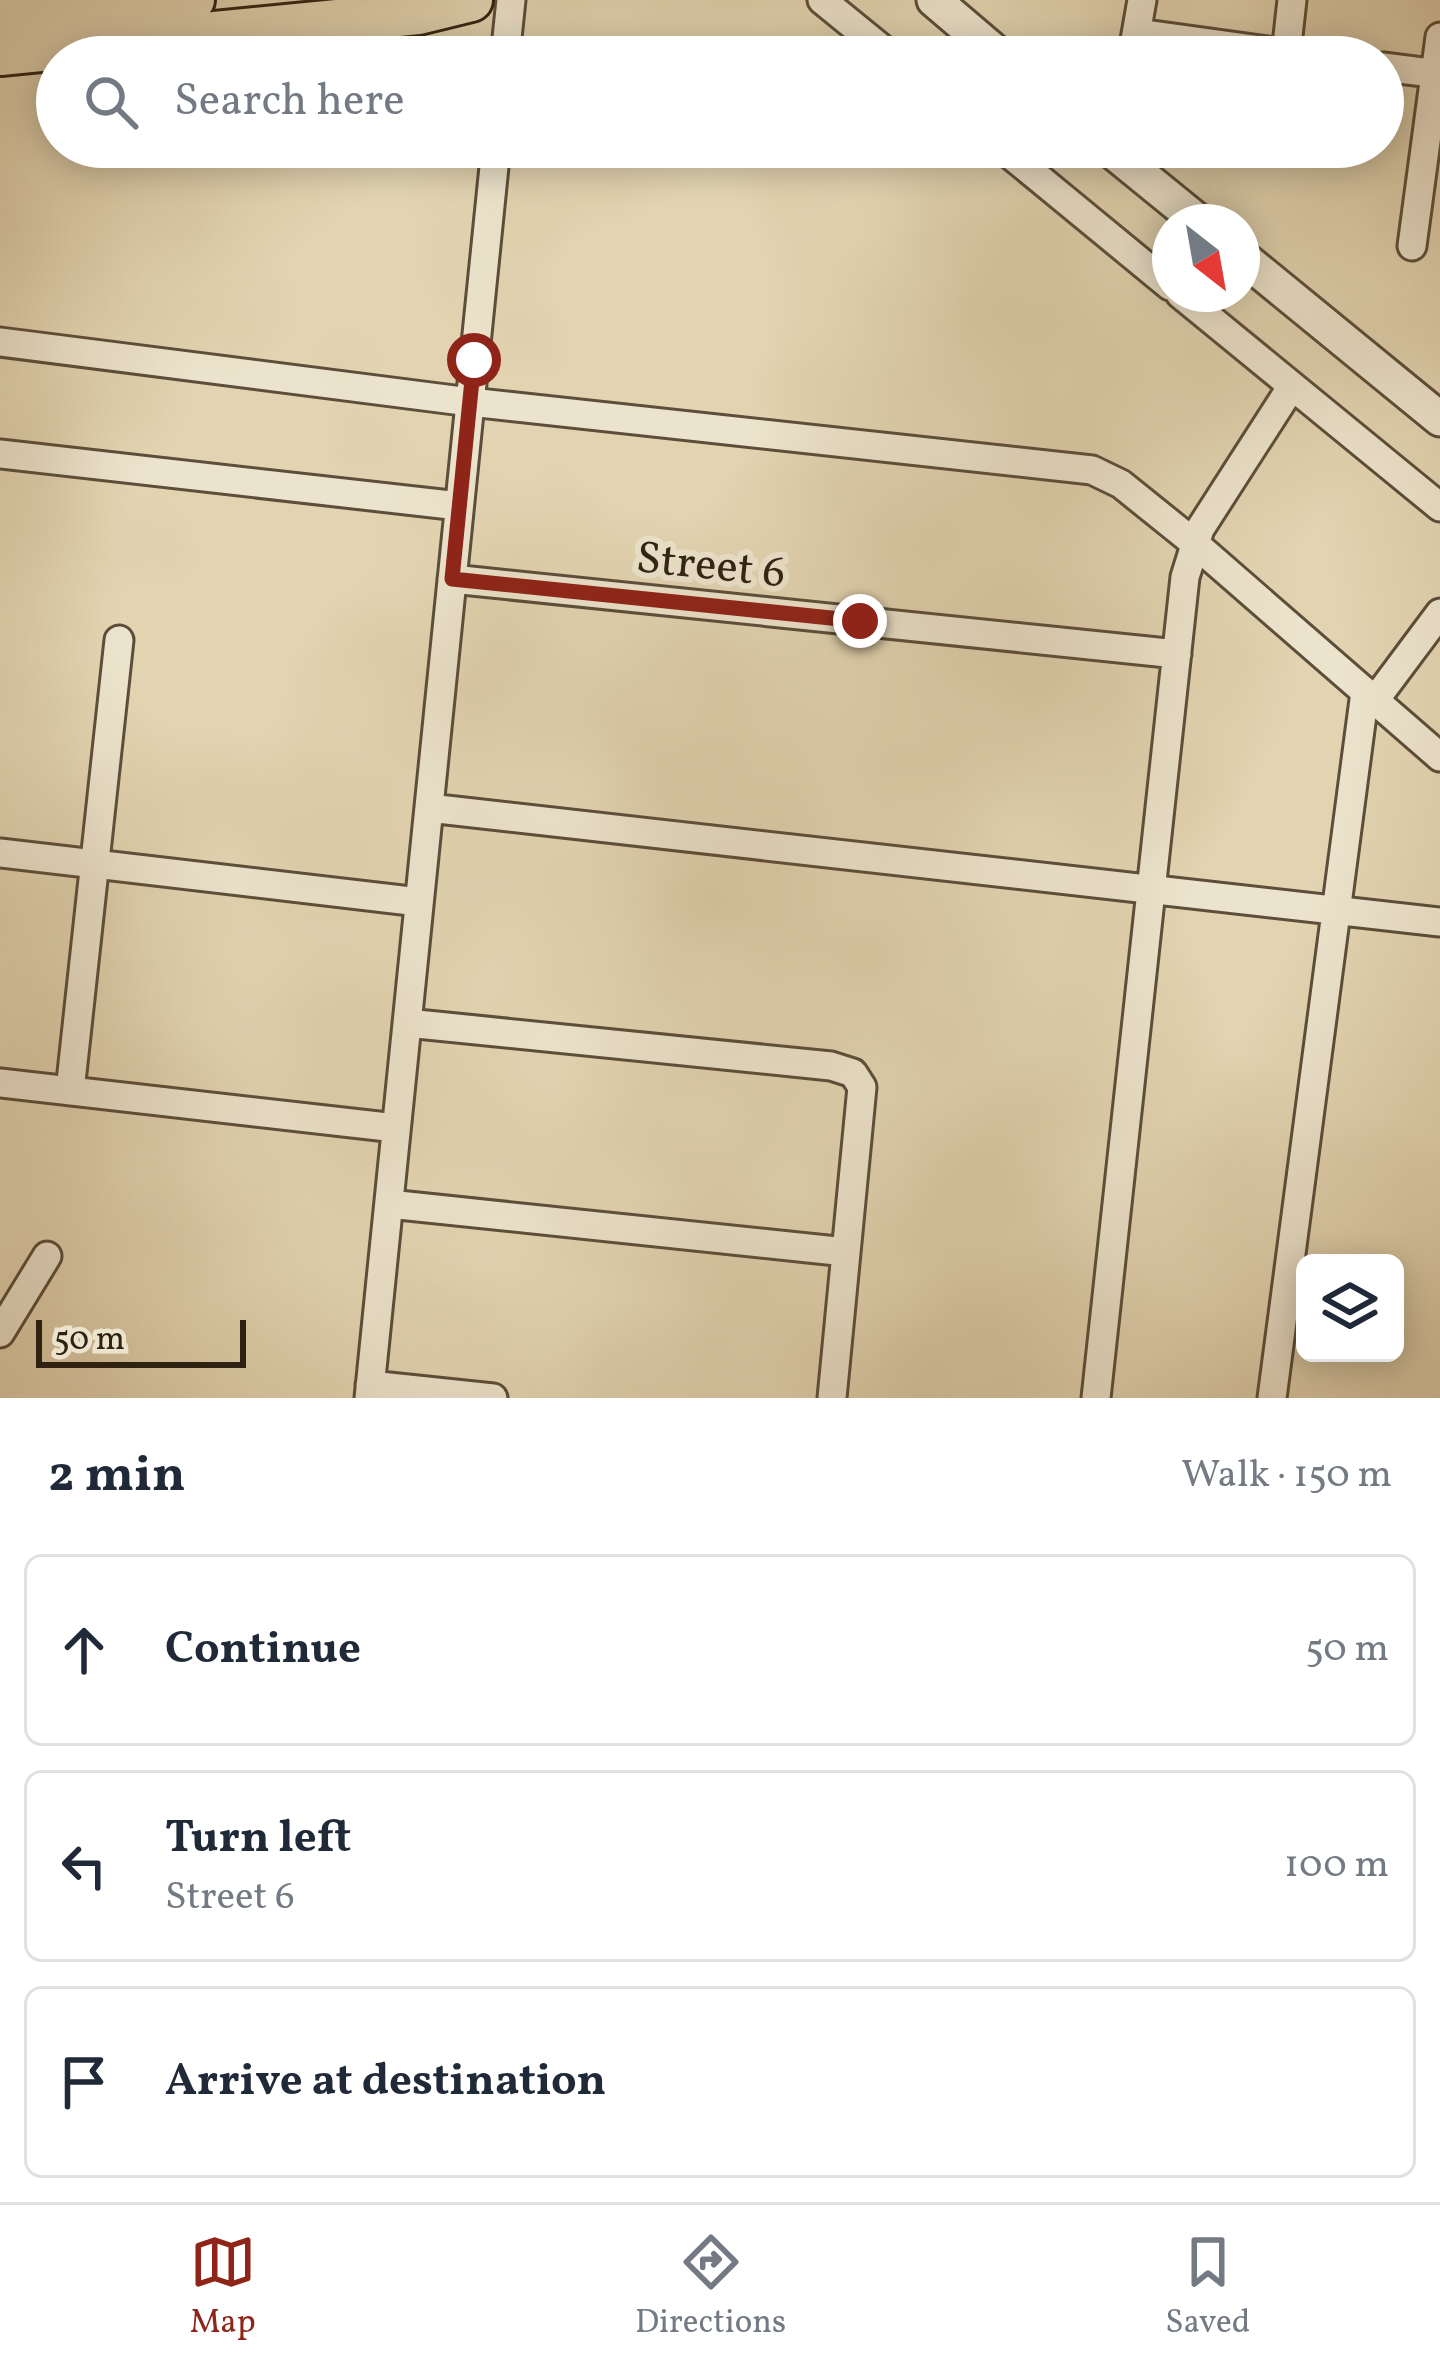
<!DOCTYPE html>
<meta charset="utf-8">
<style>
body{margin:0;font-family:Vollkorn,serif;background:#f6f6f7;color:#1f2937}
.controls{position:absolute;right:36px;bottom:36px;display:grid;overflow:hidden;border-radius:18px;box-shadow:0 6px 30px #0003}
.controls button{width:108px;height:108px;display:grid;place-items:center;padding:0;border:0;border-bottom:3px solid #e0e1e3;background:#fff;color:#1f2937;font:60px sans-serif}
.compass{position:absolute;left:1152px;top:204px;width:108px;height:108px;border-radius:50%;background:#fff;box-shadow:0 6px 30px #0003;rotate:149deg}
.scale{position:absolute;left:36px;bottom:30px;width:210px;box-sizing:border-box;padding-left:12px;border:6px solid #2f2213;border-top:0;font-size:33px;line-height:42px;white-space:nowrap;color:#2f2213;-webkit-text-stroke:9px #ece3cc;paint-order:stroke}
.stop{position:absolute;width:36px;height:36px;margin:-27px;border:9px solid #8f2418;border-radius:50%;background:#fff}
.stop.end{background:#8f2418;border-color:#fff;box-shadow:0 3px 12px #0008}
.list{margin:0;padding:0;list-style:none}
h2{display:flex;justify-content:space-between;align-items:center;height:156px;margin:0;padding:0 48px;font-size:51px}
h2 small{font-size:39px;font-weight:400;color:#747a83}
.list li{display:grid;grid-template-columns:78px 1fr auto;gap:36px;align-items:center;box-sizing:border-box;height:192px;margin:0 24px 24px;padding:0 24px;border:3px solid #e0e1e3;border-radius:18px}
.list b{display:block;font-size:45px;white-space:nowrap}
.list p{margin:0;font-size:39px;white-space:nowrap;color:#747a83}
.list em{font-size:39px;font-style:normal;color:#747a83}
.icon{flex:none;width:66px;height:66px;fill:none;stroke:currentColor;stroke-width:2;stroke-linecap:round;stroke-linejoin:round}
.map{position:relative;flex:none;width:1440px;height:1398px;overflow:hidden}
.search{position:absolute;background:#fff;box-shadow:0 6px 30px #0003;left:36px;right:36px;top:36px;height:132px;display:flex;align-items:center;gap:30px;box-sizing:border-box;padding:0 42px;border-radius:66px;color:#747a83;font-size:45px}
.sheet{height:804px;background:#fff}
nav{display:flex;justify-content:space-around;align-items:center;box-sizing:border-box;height:168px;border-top:3px solid #e0e1e3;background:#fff;font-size:33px;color:#747a83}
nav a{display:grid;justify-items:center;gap:6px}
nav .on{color:#8f2418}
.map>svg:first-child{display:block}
</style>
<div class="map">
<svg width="1440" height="1398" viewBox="0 0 1440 1398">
<rect width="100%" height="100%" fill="#e2d4b1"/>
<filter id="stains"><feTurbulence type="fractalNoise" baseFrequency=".00167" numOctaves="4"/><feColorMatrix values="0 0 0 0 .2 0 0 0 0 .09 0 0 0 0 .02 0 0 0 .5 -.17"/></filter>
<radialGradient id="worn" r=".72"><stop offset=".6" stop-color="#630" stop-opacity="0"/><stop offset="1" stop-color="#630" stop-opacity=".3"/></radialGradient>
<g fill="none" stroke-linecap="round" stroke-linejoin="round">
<g stroke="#5c4e3a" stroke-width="33">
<path id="minor" d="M822,0L892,57
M1138,33L1311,57
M1286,54L1292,0
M505,57L511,0
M1132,57L1142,0
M1383,67L1440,74
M1001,147L1170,286
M1412,246L1440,37
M1180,294L1440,507
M0,342L470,402L1092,470L1121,484L1193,542L1440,757
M0,454L459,506
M452,579L1177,654
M1375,700L1440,613
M429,808L1440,922
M0,853L419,902
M407,1023L831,1066L853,1073L862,1087L832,1398
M0,1083L396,1128
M70,1091L119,640
M389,1204L846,1252
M0,1333L47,1256
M370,1385L493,1398
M369,1398L496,147
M1096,1398L1185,577L1200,529L1292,386
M1272,1398L1365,692"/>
</g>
<g stroke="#5c4e3a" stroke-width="39">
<path id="tertiary" d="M934,0L1001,57
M1107,147L1199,222
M1242,257L1440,419"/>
</g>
<g stroke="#2f2213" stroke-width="48">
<path id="trunk" d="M0,19L193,0
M0,54L418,13L471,0"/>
</g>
<use href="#minor" stroke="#ece3cc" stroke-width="27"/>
<use href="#tertiary" stroke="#ece3cc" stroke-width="33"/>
<use href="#trunk" stroke="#e2d4b1" stroke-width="42"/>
</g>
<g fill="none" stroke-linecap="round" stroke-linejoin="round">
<path stroke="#8f2418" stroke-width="15" d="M474,360L452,579L860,621"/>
</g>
<g text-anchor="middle" stroke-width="12" stroke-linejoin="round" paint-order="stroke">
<g font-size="45" fill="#2f2213" stroke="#ece3cc">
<text transform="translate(711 563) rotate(6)" y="16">Street 6</text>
</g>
</g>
<rect width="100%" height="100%" filter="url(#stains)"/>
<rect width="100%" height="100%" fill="url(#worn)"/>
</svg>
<div class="controls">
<button><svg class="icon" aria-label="layers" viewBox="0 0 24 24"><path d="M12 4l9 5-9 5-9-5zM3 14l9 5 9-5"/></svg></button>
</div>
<svg class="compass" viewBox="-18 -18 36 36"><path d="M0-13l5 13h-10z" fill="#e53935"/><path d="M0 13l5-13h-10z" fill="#747a83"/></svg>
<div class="scale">50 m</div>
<div class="stop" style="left:474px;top:360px"></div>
<div class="stop end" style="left:860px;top:621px"></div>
<div class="search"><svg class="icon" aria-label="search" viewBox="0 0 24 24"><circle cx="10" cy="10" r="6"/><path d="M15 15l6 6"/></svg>Search here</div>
</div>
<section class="sheet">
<h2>2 min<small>Walk · 150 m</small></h2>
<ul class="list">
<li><svg class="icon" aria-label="ahead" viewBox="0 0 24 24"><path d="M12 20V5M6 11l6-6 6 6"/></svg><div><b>Continue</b></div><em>50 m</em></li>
<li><svg class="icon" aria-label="left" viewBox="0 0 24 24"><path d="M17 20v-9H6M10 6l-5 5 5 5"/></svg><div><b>Turn left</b><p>Street 6</p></div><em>100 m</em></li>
<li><svg class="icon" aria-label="arrive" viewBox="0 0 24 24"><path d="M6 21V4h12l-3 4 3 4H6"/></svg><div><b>Arrive at destination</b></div></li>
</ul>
</section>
<nav>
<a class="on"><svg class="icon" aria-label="map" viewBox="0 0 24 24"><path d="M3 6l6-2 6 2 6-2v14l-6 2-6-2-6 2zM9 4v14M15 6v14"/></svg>Map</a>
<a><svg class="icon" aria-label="directions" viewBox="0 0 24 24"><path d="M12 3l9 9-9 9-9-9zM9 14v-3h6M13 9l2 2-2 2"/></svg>Directions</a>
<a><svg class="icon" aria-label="saved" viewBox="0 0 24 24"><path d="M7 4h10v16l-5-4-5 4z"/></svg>Saved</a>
</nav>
